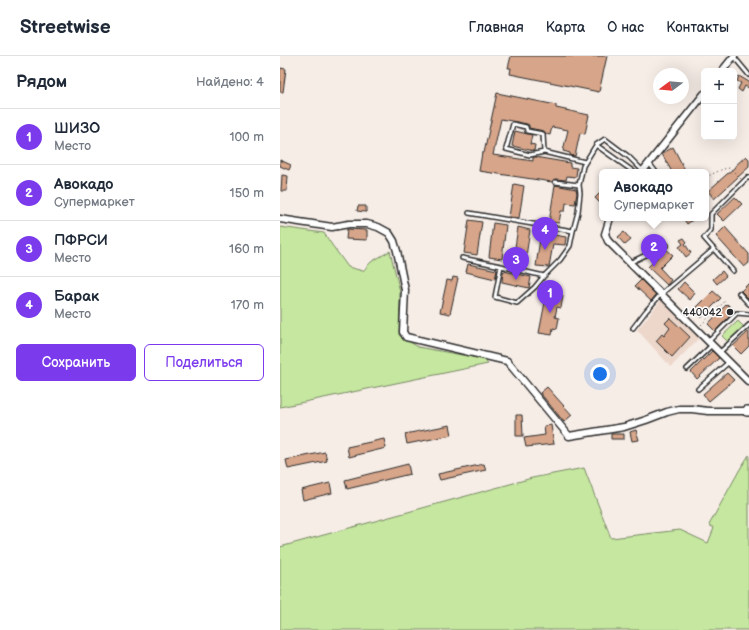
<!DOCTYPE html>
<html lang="ru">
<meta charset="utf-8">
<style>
body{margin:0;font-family:"Balsamiq Sans",sans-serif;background:#f2f2f3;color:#1f2937}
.controls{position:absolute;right:12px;top:12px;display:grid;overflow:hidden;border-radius:6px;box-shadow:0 4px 16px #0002}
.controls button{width:36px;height:36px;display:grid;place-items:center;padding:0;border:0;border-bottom:1px solid #e0e1e3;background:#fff;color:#1f2937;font:20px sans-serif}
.compass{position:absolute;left:373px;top:12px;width:36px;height:36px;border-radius:50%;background:#fff;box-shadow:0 4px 16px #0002;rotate:254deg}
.you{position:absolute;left:320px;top:318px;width:14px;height:14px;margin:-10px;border:3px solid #fff;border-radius:50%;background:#1a73e8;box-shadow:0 0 0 6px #1a73e833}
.badge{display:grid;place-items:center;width:26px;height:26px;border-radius:50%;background:#7c3aed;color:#fff;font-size:13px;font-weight:700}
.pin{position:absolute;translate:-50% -33px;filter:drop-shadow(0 1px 2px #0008)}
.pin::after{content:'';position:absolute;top:21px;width:14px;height:12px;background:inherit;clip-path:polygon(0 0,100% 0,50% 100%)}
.popup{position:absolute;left:319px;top:113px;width:110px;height:52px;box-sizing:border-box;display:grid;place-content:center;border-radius:6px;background:#fff;filter:drop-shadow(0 1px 3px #0005);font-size:13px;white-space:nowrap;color:#747a83}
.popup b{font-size:15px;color:#1f2937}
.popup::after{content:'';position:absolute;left:50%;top:100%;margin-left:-8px;border:8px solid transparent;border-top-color:#fff}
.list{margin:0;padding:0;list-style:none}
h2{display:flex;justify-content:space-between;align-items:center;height:52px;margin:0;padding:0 16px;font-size:17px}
h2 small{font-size:13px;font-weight:400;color:#747a83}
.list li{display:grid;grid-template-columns:26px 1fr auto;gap:12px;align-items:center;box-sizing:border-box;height:56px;padding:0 16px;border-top:1px solid #e0e1e3}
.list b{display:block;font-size:15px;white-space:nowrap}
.list p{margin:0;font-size:13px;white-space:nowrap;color:#747a83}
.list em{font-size:13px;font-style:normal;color:#747a83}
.actions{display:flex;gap:8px;padding:12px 16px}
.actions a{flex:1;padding:9px 0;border:1px solid #7c3aed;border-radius:6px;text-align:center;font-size:14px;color:#7c3aed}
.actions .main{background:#7c3aed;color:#fff}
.map{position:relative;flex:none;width:469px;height:574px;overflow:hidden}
header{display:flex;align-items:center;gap:24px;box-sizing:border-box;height:56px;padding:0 20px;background:#fff;border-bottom:1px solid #e0e1e3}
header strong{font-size:19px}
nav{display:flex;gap:22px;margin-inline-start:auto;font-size:14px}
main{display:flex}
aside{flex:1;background:#fff}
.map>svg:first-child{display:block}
</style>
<header>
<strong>Streetwise</strong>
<nav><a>Главная</a><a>Карта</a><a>О нас</a><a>Контакты</a></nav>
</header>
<main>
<aside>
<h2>Рядом<small>Найдено: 4</small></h2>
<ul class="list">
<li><span class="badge">1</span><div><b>ШИЗО</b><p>Место</p></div><em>100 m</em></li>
<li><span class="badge">2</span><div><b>Авокадо</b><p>Супермаркет</p></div><em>150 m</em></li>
<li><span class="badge">3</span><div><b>ПФРСИ</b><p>Место</p></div><em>160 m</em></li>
<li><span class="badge">4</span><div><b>Барак</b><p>Место</p></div><em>170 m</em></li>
</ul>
<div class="actions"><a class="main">Сохранить</a><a>Поделиться</a></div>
</aside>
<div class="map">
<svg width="469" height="574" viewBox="0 0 469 574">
<rect width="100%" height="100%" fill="#f7ede7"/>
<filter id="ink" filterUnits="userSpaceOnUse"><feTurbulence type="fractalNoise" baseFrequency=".025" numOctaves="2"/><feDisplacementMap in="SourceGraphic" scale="8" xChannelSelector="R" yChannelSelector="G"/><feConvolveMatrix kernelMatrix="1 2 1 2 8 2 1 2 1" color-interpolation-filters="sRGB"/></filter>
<g filter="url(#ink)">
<path fill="#edd7cb" d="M382,243L420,281L391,311L357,274Z"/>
<path fill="#c5e79f" stroke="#788965" d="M0,171L44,177L52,189L68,211L83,215L91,206L110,195L120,236L119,279L138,291L204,303L208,308L0,351Z
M458,265L464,271L448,286L442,280Z
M469,399V574H0V491L252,422L304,412L331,482L400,474L428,487L434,472L429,469L460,413Z"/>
<path fill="#d7a589" stroke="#2b2b2b" d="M231,0H327L319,36L230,18L231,12H228Z
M0,12L6,13L3,36H0Z
M459,20L469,26V32L465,30L462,36L458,33L461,27L457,25Z
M217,37L276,49V52L309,59L305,78L300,77L295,100L290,99V97L283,95L288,74L272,71L270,79L266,78L264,75L249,72V69L247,68L221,63L213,99L253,105V101H255L290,107V111L297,112L296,121L287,120L286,124L275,123L273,124L272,126L199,115L202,97H204Z
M235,75L252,79L250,88L255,89L254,95L232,90Z
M393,91L406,116H392L382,98Z
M466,100L469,103V111L434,143L428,135L455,111V110Z
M0,104L11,109L9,114L0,110Z
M2,119L8,120L7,135H1Z
M234,128L244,130L239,162L229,161Z
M275,129L296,133L297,137L295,148L286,147L285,155H281L279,167L269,166Z
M322,135V149L315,142Z
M455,141L462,148L444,165L437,158Z
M78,150H86V156L77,155Z
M403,162H415L407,168Z
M189,164L202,166L197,199L184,197Z
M213,167L226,169L222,203L209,201Z
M238,171L250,174L245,207L233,205Z
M445,171L469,198V207L464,211L436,180Z
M67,173L87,174V184L66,183Z
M261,176L275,178L274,179L286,181L285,189L273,188L269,211L256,210Z
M344,176L351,184L345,189L338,181Z
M404,182L407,186L405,188L411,197L406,201L399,191L403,188L400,184Z
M386,193L393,199L380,212L391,224L387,229L368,211Z
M188,208L217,214L215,223L186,216Z
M224,215L251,221L249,232L222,226L223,216Z
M442,215L446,220L437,228L433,223Z
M173,221L178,222L170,258L160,256L167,224L172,225Z
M361,224L376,239L371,245L355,230Z
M404,226L415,237L410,244L398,233Z
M469,227V243L461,235Z
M433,235L441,242L421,262L414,254Z
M272,238L283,240L281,252L277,251L275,261L279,262L277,273L273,272L272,279L259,277L266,241L271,242Z
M447,248L455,255L435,275L428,268Z
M390,262L410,281L392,301L376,285L382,278L384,280L390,272L385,267Z
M469,275V290L461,298L453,290Z
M432,295L439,302L417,323L411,316Z
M447,317L454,324L429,345L423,338Z
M267,331L292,359L284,366L260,337Z
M236,359H242L243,380H236Z
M170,369L172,379L127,388L125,378Z
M271,369L274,388L246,391L244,382L265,379L264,370Z
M356,374L359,384L352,385L350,376Z
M331,378H344V383H331Z
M104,383L106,392L69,401L67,391Z
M45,396L47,405L8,413L6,404Z
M128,408L130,418L67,433L65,424Z
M204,408L206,414L160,424L158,418Z
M50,427L52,437L23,444L21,434Z"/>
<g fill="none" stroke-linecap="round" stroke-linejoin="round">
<g stroke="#2b2b2b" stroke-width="6">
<path id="lane" d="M454,1L469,19
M316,89L325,83L349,101L363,115
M264,96L263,78L247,75L246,71L233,68L226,93L250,99L264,96L305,106
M369,107L376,116
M275,126L299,129
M189,157L293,175
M182,202L221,210L264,220
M349,207L387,189
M221,210L215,241L237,247L255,231L264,220L280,204L290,190L293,175L298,156L300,137L299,129L303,110L316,89L354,116
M453,215L424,182L431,174V158L468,121L469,122
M459,237L469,248
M353,272L366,255L381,238L434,193
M428,286L457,257L469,258
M439,297L469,269
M407,313L432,289
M418,333L449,306"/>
</g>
<g stroke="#2b2b2b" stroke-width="9">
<path id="street" d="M442,15L454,0
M362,116L424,38
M330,162L325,178L328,185L469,326
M0,163L52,171L69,168H87L98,171L109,177L114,185L117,195L125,234L123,276L126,281L227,305L289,380L344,371L366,364L387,356L399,353H412L428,355H467"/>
</g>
<g stroke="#2b2b2b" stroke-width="12">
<path id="secondary" d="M467,355H469"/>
</g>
<path stroke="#2b2b2b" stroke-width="1" stroke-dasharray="1 3" stroke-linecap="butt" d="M426,121L443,113L450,112L461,123
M421,269L446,244"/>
<use href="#lane" stroke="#fff" stroke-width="3"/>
<use href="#street" stroke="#fff" stroke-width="6"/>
<use href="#secondary" stroke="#fff" stroke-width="9"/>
</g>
</g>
<circle fill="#2b2b2b" stroke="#fff" stroke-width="1.5" cx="450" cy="256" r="4"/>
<g text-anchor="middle" stroke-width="3" stroke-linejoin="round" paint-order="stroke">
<g font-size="11" fill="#2b2b2b" stroke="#fff" text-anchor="end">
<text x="442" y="260">440042</text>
</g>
</g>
</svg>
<div class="controls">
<button>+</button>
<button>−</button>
</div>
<svg class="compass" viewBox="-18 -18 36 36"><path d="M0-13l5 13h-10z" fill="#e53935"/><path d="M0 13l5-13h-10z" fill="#747a83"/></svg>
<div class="you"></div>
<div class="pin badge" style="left:270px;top:257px">1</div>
<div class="pin badge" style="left:374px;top:211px">2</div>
<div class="popup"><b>Авокадо</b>Супермаркет</div>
<div class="pin badge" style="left:236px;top:224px">3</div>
<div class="pin badge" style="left:265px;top:194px">4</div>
</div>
</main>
